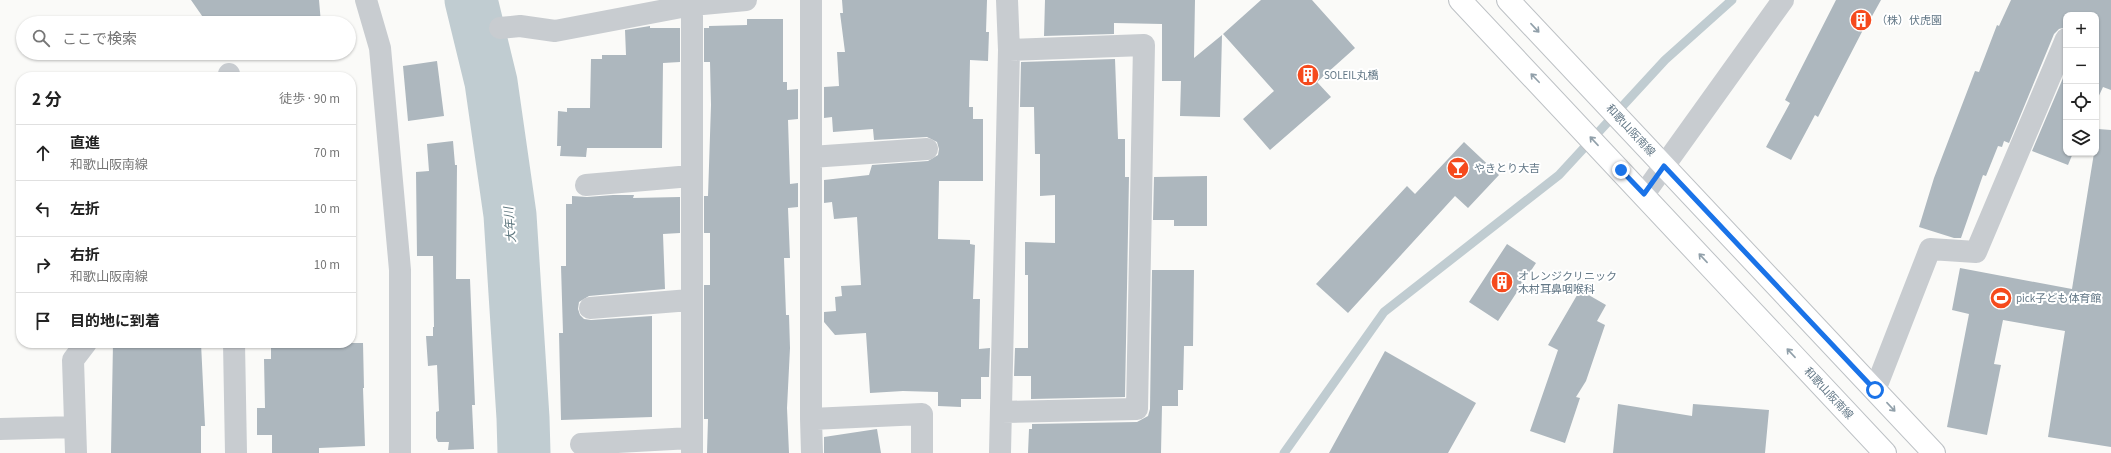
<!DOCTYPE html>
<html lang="ja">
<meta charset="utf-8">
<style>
body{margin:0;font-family:"Source Sans 3","Noto Sans JP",sans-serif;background:#f6f6f6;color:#222}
.controls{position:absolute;right:12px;top:12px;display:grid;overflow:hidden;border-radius:8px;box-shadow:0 1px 3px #0004}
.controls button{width:36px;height:36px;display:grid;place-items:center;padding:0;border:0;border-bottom:1px solid #e0e0e0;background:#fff;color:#222;font:20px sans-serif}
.stop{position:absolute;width:12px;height:12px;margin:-9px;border:3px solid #1a73e8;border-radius:50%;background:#fff}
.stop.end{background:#1a73e8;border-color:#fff;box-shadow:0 1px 4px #0008}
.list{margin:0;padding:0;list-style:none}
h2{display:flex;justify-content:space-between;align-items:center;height:52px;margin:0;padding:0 16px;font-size:17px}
h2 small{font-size:13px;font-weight:400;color:#767676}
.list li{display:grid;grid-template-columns:26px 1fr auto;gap:12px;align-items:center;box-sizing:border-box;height:56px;padding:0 16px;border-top:1px solid #e0e0e0}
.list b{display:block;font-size:15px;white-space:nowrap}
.list p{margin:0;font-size:13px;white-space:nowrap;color:#767676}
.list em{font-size:13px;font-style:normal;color:#767676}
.icon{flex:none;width:22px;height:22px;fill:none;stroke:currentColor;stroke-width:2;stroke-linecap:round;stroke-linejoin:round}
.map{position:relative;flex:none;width:2111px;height:453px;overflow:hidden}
.search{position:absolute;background:#fff;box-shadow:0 1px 3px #0004;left:16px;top:16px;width:340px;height:44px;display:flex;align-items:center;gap:10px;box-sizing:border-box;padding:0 14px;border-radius:22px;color:#767676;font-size:15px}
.panel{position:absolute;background:#fff;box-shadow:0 1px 3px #0004;left:16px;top:72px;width:340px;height:276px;border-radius:16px}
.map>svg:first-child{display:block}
</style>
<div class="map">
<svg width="2111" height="453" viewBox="0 0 2111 453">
<rect width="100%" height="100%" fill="#fafaf8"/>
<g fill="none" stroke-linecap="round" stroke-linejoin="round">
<path stroke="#c0ccd1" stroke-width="9" d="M1284,453L1384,312L1559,175L1665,60L1732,0"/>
<path stroke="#c0ccd1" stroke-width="53" d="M471,0L491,82L510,215L523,418L524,453"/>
</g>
<path fill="#adb7be" d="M191,0H319L321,23H207Z
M842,0H987L986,32H989L988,61L970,60L969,107H973V119H983V181H939L938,239L970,240V244L975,245L973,299H980L979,349L990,348L989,377H981V399H961V407L938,406V392L903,391L870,393L866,333L835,335L824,322V312L836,311L835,297L842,296L841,286L861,285L857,217L834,219L832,202L824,203V180L869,175L872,165L928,161L938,155L939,149L937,142L927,137L874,140L873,129L833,132L832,117L824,118V87L839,86L837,52H845L840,13H843Z
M1045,0H1195L1194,58L1222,35L1220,117L1180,116L1181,81H1162V24L1114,23V34L1044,36Z
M1261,0H1312L1355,48L1317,82L1331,97L1270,150L1243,119L1274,91L1223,34Z
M1836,0H1881L1866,27L1865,26L1818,117L1815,115L1791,160L1766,147L1790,103L1785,100Z
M2011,0H2111V90L2103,87L2096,102V15H2066V27L2059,29L2054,34L2009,143L2004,141L2002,147L1998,146L1986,176L1983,175L1961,238H1954L1919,227L1934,178L1975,71L1979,72L1997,25L1999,26Z
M747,19H783V82H787V90L798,89V119L788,120L790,184L798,183V207L788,208L790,258H784L786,315H789L790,348L787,408L789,453H707L708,419H704V285H710V233H704V196H708L711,105L710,62H704V28H709V26L747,25Z
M650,26V28H680V62L663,63L662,148H587L586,157L560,156L561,146H557L558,111L567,112V108H590L591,59H602V55H626L625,30Z
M1115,59L1118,139H1125V177H1129L1125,397L1031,399V376H1014L1015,348H1028V275H1025V242L1055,243V195L1040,196V154H1035L1034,107H1020L1021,62Z
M437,61L444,116L408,121L403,66Z
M2066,71V153H2073L2068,165L2032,151Z
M2098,129L2111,130V447L2048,437L2065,331L2003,320L1994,364L2001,365L1987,435L1947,427L1969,314L1952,310L1960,268L2072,289L2094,153H2096Z
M453,141L455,165H457L456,279H470L475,405H472L474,449L448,450L449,442H438L436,438V412L439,411L437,365L428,366L426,336H433V327H434L433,256H417L416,172L429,171L427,144Z
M1464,142L1499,175L1468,208L1455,196L1348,313L1316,284L1407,186L1415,194Z
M1207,176V226H1174V220H1153L1154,177Z
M613,195H634L633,198L680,197V233L663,234L665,289L589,296L579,302L578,309L580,315L584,319L591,320L652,316V417L561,420L559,333H563L561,266H566V204H572V196L587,197Z
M1507,244L1536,263L1498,321L1469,302Z
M1152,270H1194L1193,346H1184L1183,390H1178V406H1162L1161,453H1028L1029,429H1032V424L1137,422L1148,416L1150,409Z
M1580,290L1606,305L1597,321L1605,325L1586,381L1576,397L1580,398L1565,443L1530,431L1558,350L1548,345Z
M113,343H201L205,426H201V453H111Z
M271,343H363L364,388H363L365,446L319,448V453H272V435H257V408H265L264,359H271Z
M1385,351L1476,403L1448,453H1329Z
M1618,404L1692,416L1693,404L1769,410L1765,453H1613Z
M877,429L881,453H824V437Z"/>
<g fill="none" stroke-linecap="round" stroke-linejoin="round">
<g stroke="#bdc1c5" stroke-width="24">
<path id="major" d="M1460,0L1885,453
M1508,0L1934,453"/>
</g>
<path stroke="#c8ccd0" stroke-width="22" d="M366,0L380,48L400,270V453
M811,0V419L922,414V453
M692,5L746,0
M500,28L520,26L555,31L692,5V453
M229,74V77
M811,157L927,149
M586,185L691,176
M1644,194L1783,0
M590,308L690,300
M234,343L236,453
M1875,390L1930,249L1976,252L2066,39
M1001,412L1137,409L1144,45L1009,50L1007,0
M811,419L812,453
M0,429L75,427
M581,444L691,438
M76,453L73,360L86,343
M1000,453L1009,50"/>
<use href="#major" stroke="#fff" stroke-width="22"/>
</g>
<defs><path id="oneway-shaft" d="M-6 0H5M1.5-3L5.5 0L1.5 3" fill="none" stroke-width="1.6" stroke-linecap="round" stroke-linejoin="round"/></defs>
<g stroke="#91a0aa">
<use href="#oneway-shaft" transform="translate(1535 28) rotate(47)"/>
<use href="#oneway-shaft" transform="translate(1535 78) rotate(-134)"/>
<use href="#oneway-shaft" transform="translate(1594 141) rotate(-133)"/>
<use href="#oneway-shaft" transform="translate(1703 258) rotate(-133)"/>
<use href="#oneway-shaft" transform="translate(1791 353) rotate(-133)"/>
<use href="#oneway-shaft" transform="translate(1891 407) rotate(47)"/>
</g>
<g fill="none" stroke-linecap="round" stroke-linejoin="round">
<path stroke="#1a73e8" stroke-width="5" d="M1621,170L1644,194L1664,166L1875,390"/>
</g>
<defs>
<g id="building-disc" transform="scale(1.15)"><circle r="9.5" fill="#f54a1d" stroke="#fff"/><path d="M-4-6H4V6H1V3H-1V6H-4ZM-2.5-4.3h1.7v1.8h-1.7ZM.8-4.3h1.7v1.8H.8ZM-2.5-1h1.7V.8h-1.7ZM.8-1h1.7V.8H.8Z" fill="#fff"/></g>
<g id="bar-disc" transform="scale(1.15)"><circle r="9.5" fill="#f54a1d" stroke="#fff"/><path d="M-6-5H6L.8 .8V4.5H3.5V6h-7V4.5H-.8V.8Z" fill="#fff"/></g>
<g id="stadium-disc" transform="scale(1.15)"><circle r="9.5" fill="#f54a1d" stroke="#fff"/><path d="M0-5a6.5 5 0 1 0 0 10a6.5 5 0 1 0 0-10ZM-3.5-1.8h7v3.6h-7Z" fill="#fff"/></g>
</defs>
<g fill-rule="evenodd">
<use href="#building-disc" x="1861" y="20"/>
<use href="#building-disc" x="1308" y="75"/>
<use href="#bar-disc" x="1458" y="168"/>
<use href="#building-disc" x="1502" y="282"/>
<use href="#stadium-disc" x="2001" y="298"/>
</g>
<g text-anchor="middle" stroke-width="4" stroke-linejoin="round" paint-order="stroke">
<g font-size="11" fill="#627786" stroke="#fff" text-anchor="start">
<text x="1876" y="24">（株）伏虎園</text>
<text x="1324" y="79">SOLEIL丸橋</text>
<text x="1474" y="172">やきとり大吉</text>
<text x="1518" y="280">オレンジクリニック<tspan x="1518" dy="13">木村耳鼻咽喉科</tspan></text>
<text x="2016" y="302">pick子ども体育館</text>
</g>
<g font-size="11" fill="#627786" stroke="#fff">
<text transform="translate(1631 130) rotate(47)" y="4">和歌山阪南線</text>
<text transform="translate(1829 393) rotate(47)" y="4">和歌山阪南線</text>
</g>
<g font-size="12" font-style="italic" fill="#5d767e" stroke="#fff">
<text transform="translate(510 225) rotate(-95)" y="4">大年川</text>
</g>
</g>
</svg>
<div class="controls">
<button>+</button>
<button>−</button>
<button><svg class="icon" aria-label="locate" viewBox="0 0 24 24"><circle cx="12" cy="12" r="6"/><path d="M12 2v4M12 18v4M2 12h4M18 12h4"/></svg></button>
<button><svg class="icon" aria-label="layers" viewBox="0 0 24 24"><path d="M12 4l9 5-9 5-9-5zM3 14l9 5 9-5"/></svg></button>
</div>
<div class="stop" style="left:1875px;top:390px"></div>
<div class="stop end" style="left:1621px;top:170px"></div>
<div class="search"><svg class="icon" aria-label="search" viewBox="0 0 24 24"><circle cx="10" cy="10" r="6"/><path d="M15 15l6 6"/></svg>ここで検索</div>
<section class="panel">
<h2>2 分<small>徒歩 · 90 m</small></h2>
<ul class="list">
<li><svg class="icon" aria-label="ahead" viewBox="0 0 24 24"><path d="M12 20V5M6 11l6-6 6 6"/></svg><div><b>直進</b><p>和歌山阪南線</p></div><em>70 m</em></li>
<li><svg class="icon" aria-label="left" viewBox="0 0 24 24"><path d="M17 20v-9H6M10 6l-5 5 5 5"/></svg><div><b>左折</b></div><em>10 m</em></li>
<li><svg class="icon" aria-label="right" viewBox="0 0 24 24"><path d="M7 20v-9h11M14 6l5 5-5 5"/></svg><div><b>右折</b><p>和歌山阪南線</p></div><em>10 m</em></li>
<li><svg class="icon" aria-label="arrive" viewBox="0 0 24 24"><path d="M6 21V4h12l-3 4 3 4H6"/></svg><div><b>目的地に到着</b></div></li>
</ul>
</section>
</div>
